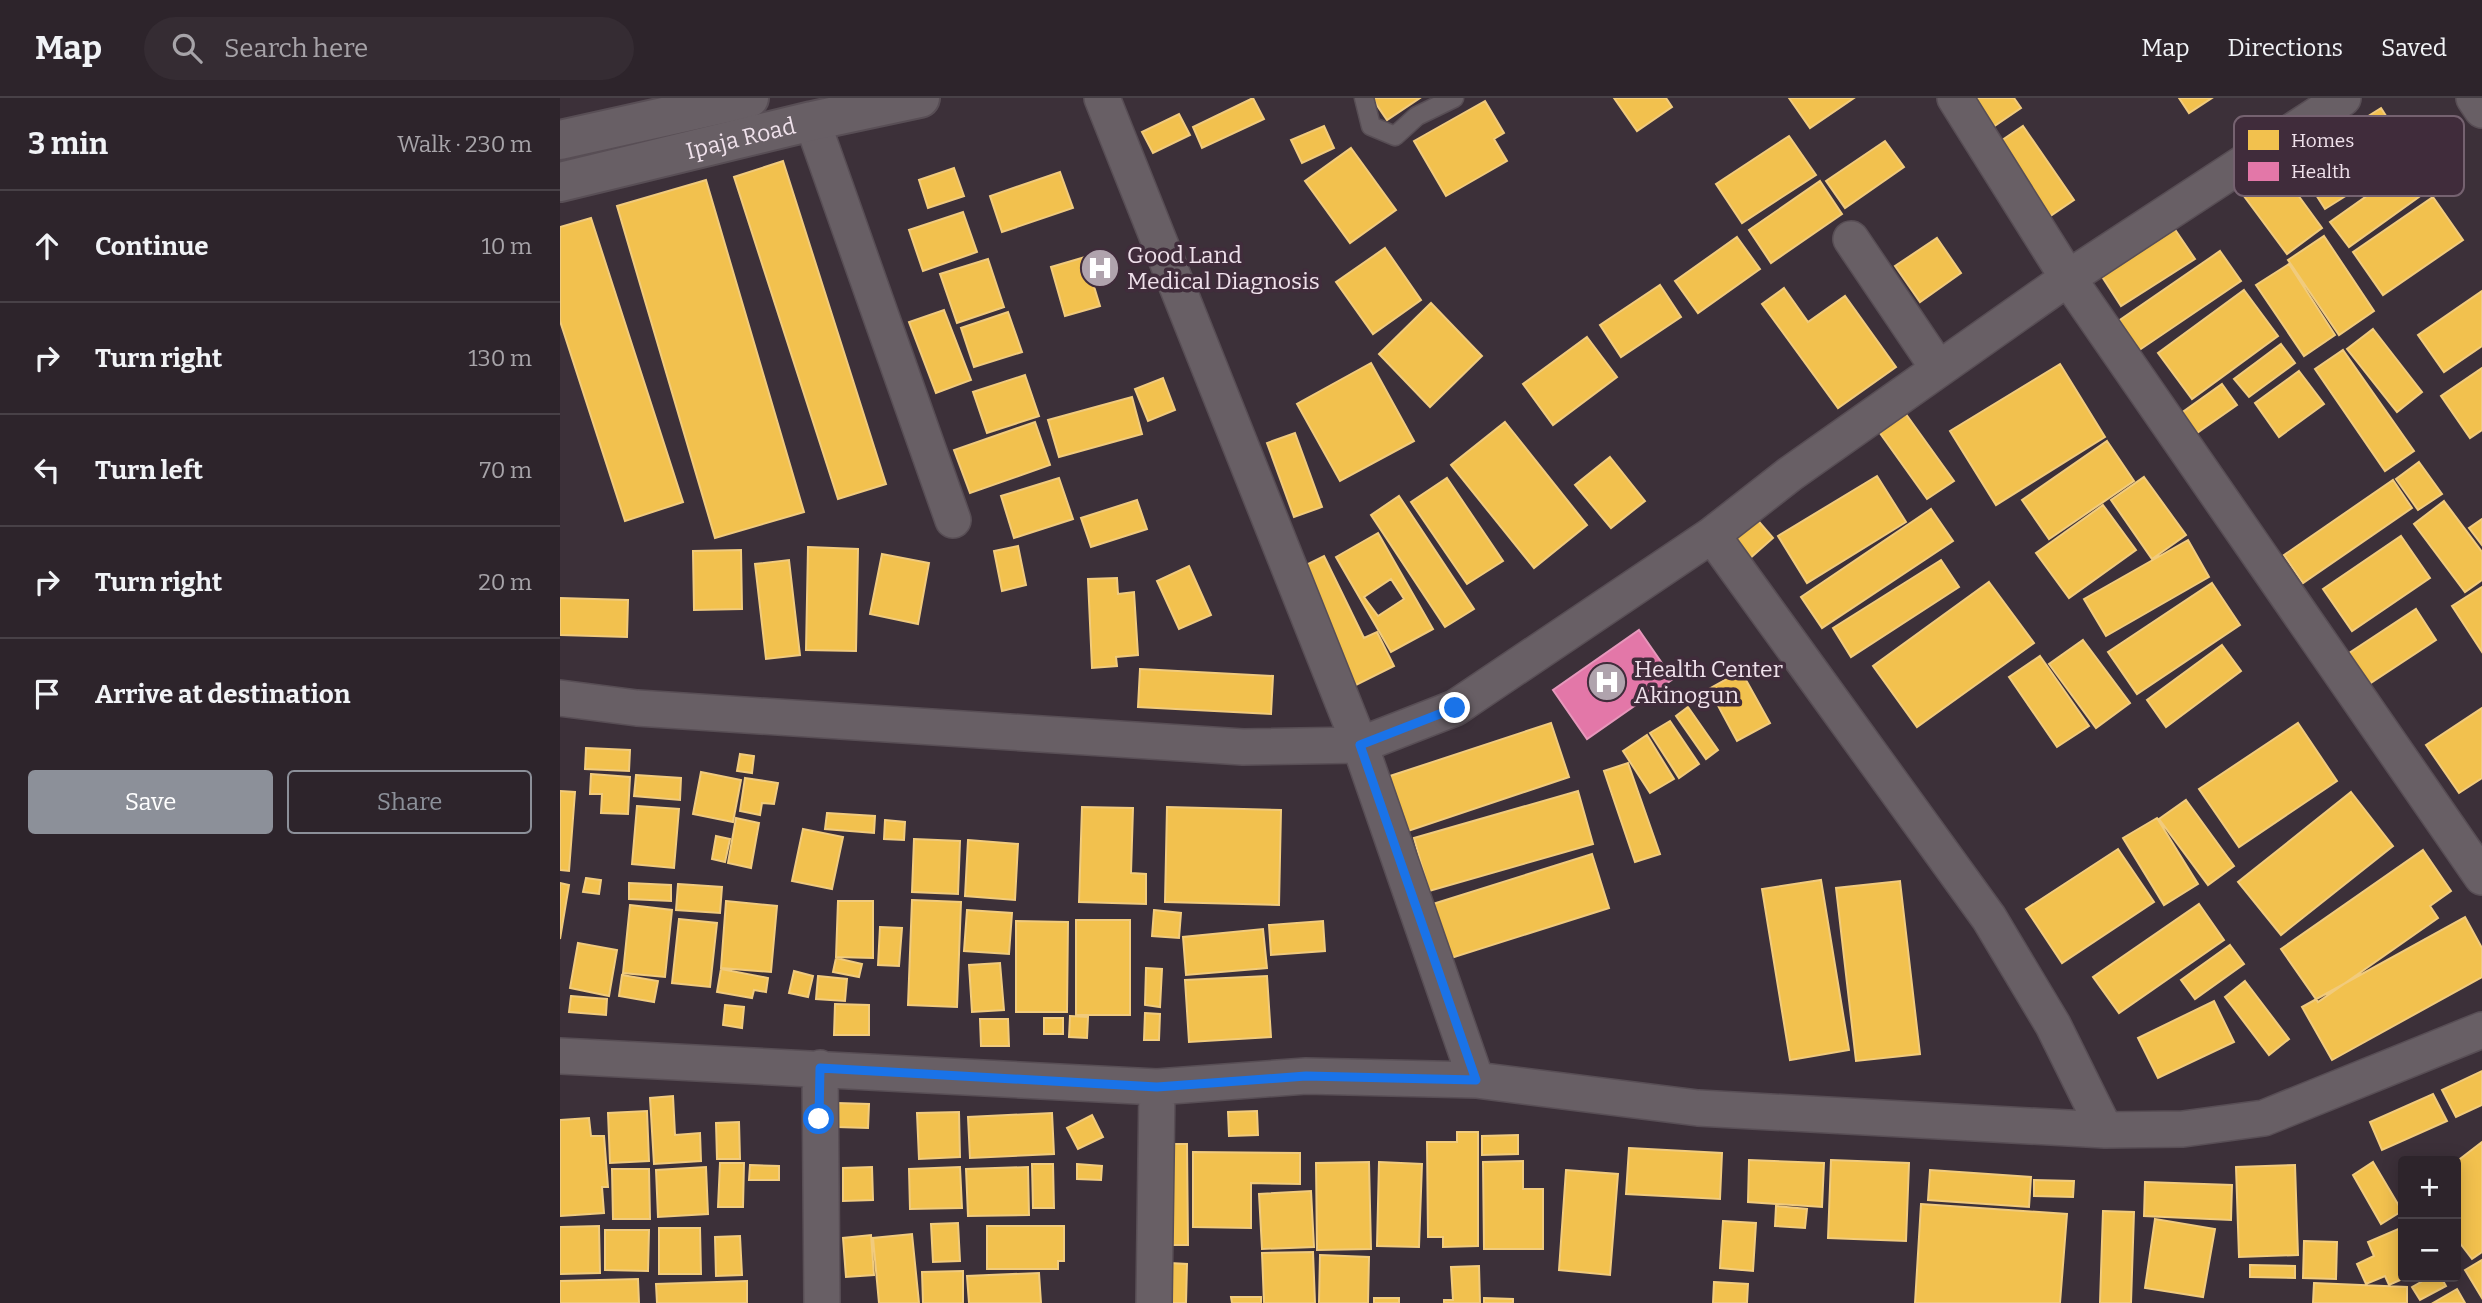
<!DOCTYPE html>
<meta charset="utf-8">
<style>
body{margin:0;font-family:Bitter,serif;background:#352c33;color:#f1f3f6}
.controls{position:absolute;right:21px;bottom:21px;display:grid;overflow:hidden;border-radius:7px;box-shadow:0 4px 18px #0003}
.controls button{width:63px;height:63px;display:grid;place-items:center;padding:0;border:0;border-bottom:2px solid #484147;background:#2d242b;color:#f1f3f6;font:35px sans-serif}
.stop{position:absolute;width:21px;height:21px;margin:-16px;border:5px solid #1a73e8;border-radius:50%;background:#fff}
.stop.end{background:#1a73e8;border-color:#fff;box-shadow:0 2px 7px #0008}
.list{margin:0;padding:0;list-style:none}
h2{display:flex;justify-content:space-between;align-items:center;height:91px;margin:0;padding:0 28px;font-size:30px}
h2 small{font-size:23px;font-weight:400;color:#a7a4a9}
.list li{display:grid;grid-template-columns:46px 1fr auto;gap:21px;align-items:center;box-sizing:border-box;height:112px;padding:0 28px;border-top:2px solid #484147}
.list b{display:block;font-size:26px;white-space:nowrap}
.list em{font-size:23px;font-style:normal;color:#a7a4a9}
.actions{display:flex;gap:14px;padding:21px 28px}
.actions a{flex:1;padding:16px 0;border:2px solid #8c9099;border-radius:7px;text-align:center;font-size:24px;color:#8c9099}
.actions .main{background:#8c9099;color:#fff}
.icon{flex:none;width:38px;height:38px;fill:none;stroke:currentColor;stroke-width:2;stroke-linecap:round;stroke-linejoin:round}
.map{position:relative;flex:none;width:1922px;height:1205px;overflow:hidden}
header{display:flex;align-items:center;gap:42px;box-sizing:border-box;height:98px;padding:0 35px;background:#2d242b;border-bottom:2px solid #484147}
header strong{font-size:33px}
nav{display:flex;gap:38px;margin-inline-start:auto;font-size:24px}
.search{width:490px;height:63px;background:#352c33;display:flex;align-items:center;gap:18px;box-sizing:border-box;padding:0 24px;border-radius:38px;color:#a7a4a9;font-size:26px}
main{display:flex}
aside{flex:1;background:#2d242b}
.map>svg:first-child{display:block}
</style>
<header>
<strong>Map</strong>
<div class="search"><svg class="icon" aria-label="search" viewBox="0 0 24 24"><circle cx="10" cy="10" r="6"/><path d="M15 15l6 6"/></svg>Search here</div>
<nav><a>Map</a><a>Directions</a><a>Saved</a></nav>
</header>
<main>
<aside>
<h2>3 min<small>Walk · 230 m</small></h2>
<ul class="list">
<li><svg class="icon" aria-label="ahead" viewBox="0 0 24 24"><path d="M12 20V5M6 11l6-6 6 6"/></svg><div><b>Continue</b></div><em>10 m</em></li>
<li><svg class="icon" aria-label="right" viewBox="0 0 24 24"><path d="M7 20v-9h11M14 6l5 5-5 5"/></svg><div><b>Turn right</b></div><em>130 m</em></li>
<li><svg class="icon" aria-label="left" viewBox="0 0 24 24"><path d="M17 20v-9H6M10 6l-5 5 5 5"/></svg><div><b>Turn left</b></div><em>70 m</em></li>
<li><svg class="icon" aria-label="right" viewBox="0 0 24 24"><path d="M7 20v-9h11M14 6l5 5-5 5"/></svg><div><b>Turn right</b></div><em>20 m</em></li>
<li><svg class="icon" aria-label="arrive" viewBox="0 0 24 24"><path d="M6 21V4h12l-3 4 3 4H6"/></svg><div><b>Arrive at destination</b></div></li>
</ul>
<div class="actions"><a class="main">Save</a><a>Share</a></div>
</aside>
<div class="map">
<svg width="1922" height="1205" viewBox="0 0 1922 1205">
<rect width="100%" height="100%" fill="#3c3039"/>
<path fill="#f2c14e" stroke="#f1cb7d" stroke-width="2" fill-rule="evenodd" d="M693,0L704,21L642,50L633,29Z
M812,0H860L827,22Z
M1054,0H1106L1112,9L1077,33Z
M1229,0H1294L1250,30Z
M1404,0H1454L1461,10L1427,33Z
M1619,0H1652L1629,15Z
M925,3L944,35L934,41L947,63L886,98L854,43Z
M1821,10L1851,57L1765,111L1735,64Z
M619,16L630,37L593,55L582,34Z
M764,28L774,50L742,65L731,42Z
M1463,28L1514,102L1480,125L1429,51Z
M1229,38L1256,77L1182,125L1156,86Z
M1325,43L1344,69L1285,110L1266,83Z
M791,50L836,112L790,145L745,83Z
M1711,60L1762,130L1727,156L1675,86Z
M223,63L326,386L278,401L174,79Z
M1852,66L1870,91L1789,149L1770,124Z
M394,70L404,98L368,110L359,82Z
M500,74L513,110L442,134L430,98Z
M146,82L244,414L155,440L57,108Z
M1260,83L1282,116L1211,165L1189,132Z
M1873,99L1903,142L1823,197L1793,154Z
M403,114L417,154L363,173L349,132Z
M31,120L123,404L65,423L0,223V129Z
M1614,130L1635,161L1561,208L1541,177Z
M1764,138L1814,213L1779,237L1728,162Z
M1177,139L1200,171L1138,215L1115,183Z
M1377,140L1401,175L1360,204L1335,168Z
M825,150L861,202L813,236L776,184Z
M1660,153L1681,183L1575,255L1554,226Z
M525,159L540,208L505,218L491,169Z
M428,161L444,209L397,225L380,176Z
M1729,166L1775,237L1744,258L1696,187Z
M1100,187L1121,219L1061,259L1040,227Z
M1224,190L1248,224L1285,198L1336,269L1278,310L1202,206Z
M1684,192L1718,238L1632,301L1598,255Z
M1922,193V248L1884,274L1858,237Z
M871,205L922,258L870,309L819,256Z
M384,212L411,282L376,295L349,224Z
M448,214L462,254L414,269L401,230Z
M1813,231L1862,294L1837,314L1787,251Z
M1027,239L1057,279L993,327L963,286Z
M1721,246L1735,265L1689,299L1674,281Z
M1783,252L1854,353L1825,373L1755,271Z
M811,265L854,343L780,383L737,306Z
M1500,266L1545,339L1436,407L1390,333Z
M1922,270V332L1910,340L1881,298Z
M1739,273L1764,306L1719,339L1695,305Z
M465,277L479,318L427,335L413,294Z
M603,280L615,312L588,323L575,291Z
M1662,286L1677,307L1624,344L1610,323Z
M572,299L582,336L499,359L488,322Z
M1343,312L1394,383L1367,401L1317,331Z
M475,324L490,367L410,395L394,352Z
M945,324L1027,427L974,470L891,367Z
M735,335L762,409L734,419L707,345Z
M1547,343L1574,383L1489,441L1462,402Z
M1050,359L1085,403L1051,430L1015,387Z
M1859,364L1882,396L1858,412L1836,381Z
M1317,378L1346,424L1247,485L1218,438Z
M1584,379L1626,437L1592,461L1551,402Z
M499,380L513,421L454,440L441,398Z
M887,380L943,463L907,486L851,404Z
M1833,382L1852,410L1743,485L1724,457Z
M839,398L914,511L885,529L811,417Z
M577,402L587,431L531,449L521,420Z
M1884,403L1922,454V482L1905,494L1854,426Z
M1543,407L1576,452L1509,500L1476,455Z
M1188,411L1213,440L1188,462L1163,432Z
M1371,411L1393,443L1262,530L1241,499Z
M1922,421V447L1909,430Z
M818,435L873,531L831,554L776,459ZM831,481L844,501L818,518L804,499Z
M1841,438L1870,480L1792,533L1763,491Z
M1628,442L1649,479L1546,538L1524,501Z
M458,448L466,487L442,493L434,453Z
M248,449L298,451L296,553L246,552Z
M181,452L182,511L134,512L133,453Z
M322,456L369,465L358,526L310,516Z
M764,458L804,540L817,534L834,568L790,590L732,474Z
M229,462L240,557L206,561L195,466Z
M1381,462L1399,489L1291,559L1273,530Z
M629,468L651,517L619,531L597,483Z
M557,480L558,496L574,494L578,557L556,559L557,568L532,570L528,481Z
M1429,484L1474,545L1357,629L1313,568Z
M1652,485L1680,527L1577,596L1548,554Z
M1922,489V554L1892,508Z
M0,500L68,502L67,539L0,537Z
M1856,511L1876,542L1803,590L1783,559Z
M1523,542L1570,605L1536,630L1489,566Z
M1662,547L1681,573L1606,629L1587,602Z
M1480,558L1529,628L1497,649L1449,579Z
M580,571L713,578L711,616L578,609Z
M1181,573L1210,625L1177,643L1149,591Z
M1128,609L1158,652L1146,661L1116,618Z
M1922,610V680L1899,695L1866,647Z
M1110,623L1139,666L1119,680L1090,635Z
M991,625L1009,679L845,734L827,679Z
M1738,625L1777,683L1679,749L1639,691Z
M1087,637L1114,681L1090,695L1063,653Z
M26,650L70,652L69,673L25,671Z
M180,656L194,658L192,675L177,673Z
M1068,665L1100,756L1075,764L1044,673Z
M141,674L181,682L173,724L133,716Z
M31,676L70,679L68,716L41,715L42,696H30Z
M76,677L121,680L120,702L74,698Z
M185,680L218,685L214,706L202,705L200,717L180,713Z
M0,693L15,694L9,773L0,772Z
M1018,693L1033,746L869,793L854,740Z
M1791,694L1833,748L1721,837L1678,784Z
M1626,702L1674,768L1648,787L1599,721Z
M77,708L119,711L114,770L72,766Z
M522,709L573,710L571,775L586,776V806L519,804Z
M607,709L721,712L719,807L605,804Z
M267,715L315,718L314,735L265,731Z
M176,720L199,725L191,770L168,765Z
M1597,720L1638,786L1604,807L1563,740Z
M325,722L345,724L344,742L324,741Z
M243,731L283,739L272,791L232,783Z
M156,738L170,741L165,764L152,761Z
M354,741L400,743L398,796L352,794Z
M408,742L458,746L455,802L405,798Z
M1558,751L1594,804L1502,865L1466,811Z
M1863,752L1891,793L1870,808L1878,820L1758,904L1721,851Z
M1032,756L1049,810L891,860L873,806Z
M26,780L41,782L39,796L23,794Z
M1261,782L1289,952L1230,962L1202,791Z
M1340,783L1360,956L1296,963L1276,790Z
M0,785L9,787L0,841Z
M69,785L111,787V803L69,801Z
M118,786L162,789L160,815L116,812Z
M352,802L401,804L397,909L348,907Z
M166,803L217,808L211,874L161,870Z
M278,803H313V860L276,859Z
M1639,806L1664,842L1559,915L1533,879Z
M70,807L112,812L105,879L63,875Z
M407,812L452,815L449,856L404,853Z
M594,812L621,815L619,840L592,838Z
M1905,819L1922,850V879L1772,962L1742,909Z
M119,821L157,825L150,889L112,885Z
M516,822H570V917H516Z
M456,823L508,824L507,914H456Z
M763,823L765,853L711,857L709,827Z
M320,829L342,830L339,868L318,867Z
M703,831L707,870L626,877L623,839Z
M18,845L57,852L49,898L10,890Z
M1670,847L1684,866L1635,901L1621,882Z
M276,860L302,866L299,879L273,874Z
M440,865L444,912L412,914L409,867Z
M586,870L602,871L600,909L585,907Z
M161,871L208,880L206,894L194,892L192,900L157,894Z
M234,873L253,878L248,899L229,895Z
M62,877L98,883L94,904L59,898Z
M258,878L287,881L285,903L256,901Z
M707,878L711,939L629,944L625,882Z
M1685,883L1729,941L1709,957L1665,899Z
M11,898L47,901L46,917L9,914Z
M1654,903L1674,944L1598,980L1578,940Z
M275,906L309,907V937H274Z
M165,907L184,909L182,930L163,927Z
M585,915L600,916L599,942H584Z
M510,918L528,919L527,940L509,939Z
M484,920H503V936H484Z
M420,921H448L449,948H421Z
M1922,973V1007L1896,1019L1882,992Z
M1873,996L1887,1023L1822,1052L1810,1024Z
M113,998L115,1037L140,1035L141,1063L94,1066L90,1000Z
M277,1005L309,1006L308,1030L277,1029Z
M87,1013L89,1063L50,1065L48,1015Z
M697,1013L698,1037L669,1038L668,1014Z
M399,1014L400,1059L359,1061L357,1015Z
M492,1015L494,1056L410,1060L408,1019Z
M532,1017L543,1039L518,1051L507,1030Z
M29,1020L31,1038H44L48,1089H42L44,1115L0,1118V1022Z
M179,1024L180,1061H157L156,1025Z
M897,1034H918V1148L883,1149V1139H868L867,1044H897Z
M958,1037V1056L922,1057V1038Z
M1922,1044V1154L1912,1161L1896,1140V1064Z
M608,1046H627L628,1147H609Z
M1069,1050L1162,1055L1160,1101L1066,1096Z
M633,1054L740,1055V1086L691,1085V1130L633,1129Z
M1189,1062L1264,1065L1262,1109L1188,1104Z
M1271,1062L1349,1065L1346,1143L1268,1140Z
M963,1063V1091H983V1151H924L923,1064Z
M809,1064L811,1151L757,1152L756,1065Z
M819,1064L862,1066L859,1149L817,1148Z
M1813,1064L1842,1113L1821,1126L1793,1077Z
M160,1065H184L183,1109H158Z
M472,1066H493L494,1110H473Z
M517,1066L542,1068L541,1082L517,1081Z
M190,1067L219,1068V1082H189Z
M1735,1067L1738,1157L1679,1159L1676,1069Z
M146,1069L148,1116L98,1119L96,1072Z
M312,1069L313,1102L283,1103V1070Z
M400,1069L402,1110L350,1111L349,1071Z
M468,1069L469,1117L408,1118L406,1071Z
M52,1071H89L90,1121H53Z
M1006,1072L1058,1076L1050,1177L999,1172Z
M1370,1072L1471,1079L1469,1109L1368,1102Z
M1474,1082L1514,1083L1513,1099L1474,1098Z
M1585,1084L1672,1087L1671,1122L1584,1118Z
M751,1093L754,1149L702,1151L699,1096Z
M1361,1106L1507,1116L1500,1205H1355Z
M1216,1108L1247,1111L1245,1130L1215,1128Z
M1543,1113L1574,1114L1571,1205H1540Z
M1595,1121L1655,1131L1643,1199L1585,1190Z
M1163,1123L1196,1125L1193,1173L1160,1170Z
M398,1125L400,1163L373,1164L371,1126Z
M39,1128L40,1175L0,1176V1129Z
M427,1128H504V1163H498V1171H427Z
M1843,1129V1179H1847L1829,1187L1825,1178L1806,1186L1797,1166L1814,1158L1808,1144Z
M99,1130H140L141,1176H99Z
M45,1132H89L88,1173L45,1172Z
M352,1136L359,1205H319L313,1140Z
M311,1137L314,1177L286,1179L283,1140Z
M180,1138L182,1177L156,1178L155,1139Z
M1744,1143L1777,1144L1776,1181L1743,1180Z
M753,1154L755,1205H704L702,1155Z
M760,1157L809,1159L808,1205H759Z
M1922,1162V1200L1905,1172Z
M610,1165L627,1166L626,1205H610Z
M1690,1167L1735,1168V1180L1690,1179Z
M919,1168L920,1205H884V1202H893L891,1169Z
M403,1173V1205H363L362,1174Z
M479,1175L481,1205H409L407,1178Z
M1870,1179H1881L1886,1188L1860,1202L1852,1189Z
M78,1181L79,1205H0V1183Z
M187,1183V1205H97L96,1186Z
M1154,1184L1188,1186L1187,1205H1153Z
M1754,1185L1847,1189V1205H1753Z
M1897,1191L1905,1205H1873Z
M671,1199H701V1205H672Z
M814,1200H839V1205H814Z
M924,1200L953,1201V1205H924Z"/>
<path fill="#e377a8" stroke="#e797bc" stroke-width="2" d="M1079,532L1113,581L1027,641L993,592Z"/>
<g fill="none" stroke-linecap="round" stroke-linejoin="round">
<g stroke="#584e55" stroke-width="21">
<path id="service" d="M804,0L811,28L835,38L857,18L894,0"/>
</g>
<g stroke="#584e55" stroke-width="38">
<path id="minor" d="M542,0L800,647L916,982
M1395,0L1508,180L1922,779
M1914,0L1922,12
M252,23L393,422
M1291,141L1378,270
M1152,437L1429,820L1493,927L1545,1032
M0,600L77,610L683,649L800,647L895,610L1152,437L1230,376L1508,180L1783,0
M0,958L597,989L746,978L916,982L1138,1010L1545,1032L1623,1031L1704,1020L1922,932
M260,970L262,1205
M594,1205L597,989"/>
</g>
<g stroke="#584e55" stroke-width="42">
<g id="secondary">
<path d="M0,42L189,0"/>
<path id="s1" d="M0,84L252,23L360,0"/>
</g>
</g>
<use href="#service" stroke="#685f65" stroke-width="18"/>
<use href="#minor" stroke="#685f65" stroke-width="35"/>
<use href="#secondary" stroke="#685f65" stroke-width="38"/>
</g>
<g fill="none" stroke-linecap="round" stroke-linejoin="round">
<path stroke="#1a73e8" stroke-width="9" d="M259,1021L260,970L597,989L746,978L916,982L800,647L895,610"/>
</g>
<defs>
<g id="hospital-disc" transform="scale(2.0125)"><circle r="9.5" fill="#b0a3ad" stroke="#402c3b"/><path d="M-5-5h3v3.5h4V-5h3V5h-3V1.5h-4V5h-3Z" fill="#fff"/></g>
</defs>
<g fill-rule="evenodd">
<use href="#hospital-disc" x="540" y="170"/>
<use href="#hospital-disc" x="1047" y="584"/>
</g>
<g text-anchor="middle" stroke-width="7" stroke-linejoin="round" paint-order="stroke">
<g font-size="23" fill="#efe1eb" stroke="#402c3b">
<text dy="8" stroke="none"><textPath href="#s1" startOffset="186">Ipaja Road</textPath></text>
</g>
<g font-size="23" fill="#efe1eb" stroke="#402c3b" text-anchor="start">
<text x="567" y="165">Good Land<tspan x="567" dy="26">Medical Diagnosis</tspan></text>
<text x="1074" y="579">Health Center<tspan x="1074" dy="26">Akinogun</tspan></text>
</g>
</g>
<rect x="1674" y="18" width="230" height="80" rx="10" fill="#402c3b" stroke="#756270" stroke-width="2"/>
<rect x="1688" y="32" width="31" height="20" fill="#f2c14e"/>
<rect x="1688" y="64" width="31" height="19" fill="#e377a8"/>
<g font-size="19" fill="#efe1eb">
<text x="1731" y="49">Homes</text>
<text x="1731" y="80">Health</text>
</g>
</svg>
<div class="controls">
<button>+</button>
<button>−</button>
</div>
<div class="stop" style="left:259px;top:1021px"></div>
<div class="stop end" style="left:895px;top:610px"></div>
</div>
</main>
